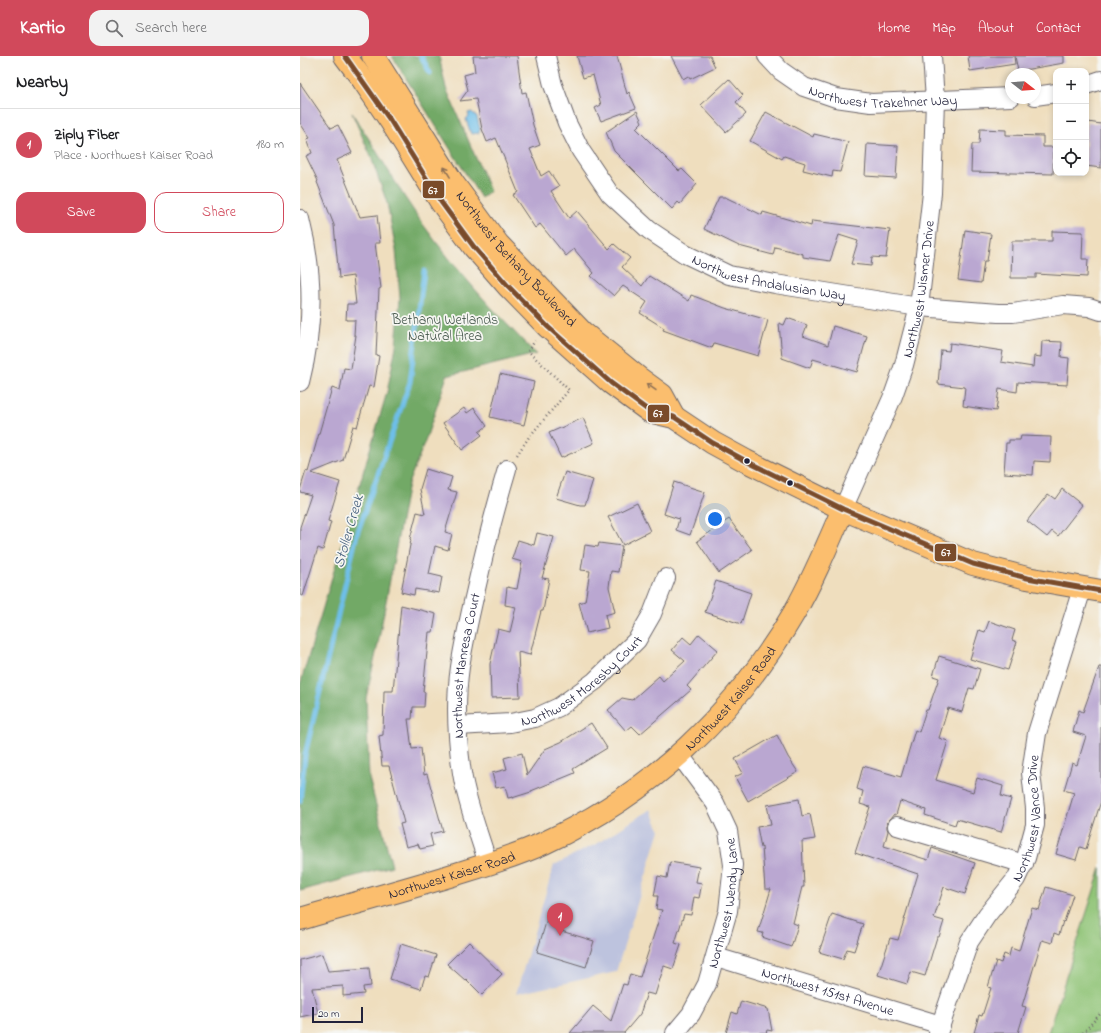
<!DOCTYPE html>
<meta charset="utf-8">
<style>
body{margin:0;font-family:"Indie Flower",sans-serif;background:#f2f2f2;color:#202124}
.controls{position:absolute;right:12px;top:12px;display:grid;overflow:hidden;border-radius:8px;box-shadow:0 2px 6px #0003}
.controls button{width:36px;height:36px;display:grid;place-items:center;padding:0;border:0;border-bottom:1px solid #e0e0e0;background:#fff;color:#202124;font:20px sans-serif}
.compass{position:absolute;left:705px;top:12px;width:36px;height:36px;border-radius:50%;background:#fff;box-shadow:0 2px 6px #0003;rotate:107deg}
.scale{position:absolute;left:12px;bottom:10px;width:51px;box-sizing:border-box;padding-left:4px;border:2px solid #22223b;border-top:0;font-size:11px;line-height:14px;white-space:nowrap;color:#22223b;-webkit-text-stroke:3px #f6f6f2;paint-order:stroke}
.you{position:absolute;left:415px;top:463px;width:14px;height:14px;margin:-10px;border:3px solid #fff;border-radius:50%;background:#1a73e8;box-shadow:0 0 0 6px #1a73e833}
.badge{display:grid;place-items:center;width:26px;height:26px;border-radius:50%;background:#d1495b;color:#fff;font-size:13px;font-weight:700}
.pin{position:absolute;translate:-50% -33px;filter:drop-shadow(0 1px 2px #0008)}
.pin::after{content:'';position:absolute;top:21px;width:14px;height:12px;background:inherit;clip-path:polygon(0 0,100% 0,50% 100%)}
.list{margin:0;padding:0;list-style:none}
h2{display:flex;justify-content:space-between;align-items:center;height:52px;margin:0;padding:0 16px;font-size:17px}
h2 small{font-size:13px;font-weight:400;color:#757577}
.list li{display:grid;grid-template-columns:26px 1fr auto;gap:12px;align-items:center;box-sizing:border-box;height:72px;padding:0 16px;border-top:1px solid #e0e0e0}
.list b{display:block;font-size:15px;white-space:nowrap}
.list p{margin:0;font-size:13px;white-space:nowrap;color:#757577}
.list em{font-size:13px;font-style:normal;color:#757577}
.actions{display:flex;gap:8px;padding:12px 16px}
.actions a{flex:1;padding:9px 0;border:1px solid #d1495b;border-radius:12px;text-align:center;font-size:14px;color:#d1495b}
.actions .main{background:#d1495b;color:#fff}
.icon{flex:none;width:22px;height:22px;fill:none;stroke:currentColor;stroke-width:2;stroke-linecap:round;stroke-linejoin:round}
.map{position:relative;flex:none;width:801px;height:977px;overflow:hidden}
header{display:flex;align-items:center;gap:24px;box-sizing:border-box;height:56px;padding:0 20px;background:#d1495b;color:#fff}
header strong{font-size:19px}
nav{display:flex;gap:22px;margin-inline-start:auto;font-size:14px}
.search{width:280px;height:36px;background:#f2f2f2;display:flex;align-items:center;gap:10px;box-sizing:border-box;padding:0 14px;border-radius:12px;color:#757577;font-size:15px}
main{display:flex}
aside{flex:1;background:#fff}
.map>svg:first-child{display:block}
</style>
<header>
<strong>Kartio</strong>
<div class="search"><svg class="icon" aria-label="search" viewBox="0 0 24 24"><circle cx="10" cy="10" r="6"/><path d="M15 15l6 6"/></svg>Search here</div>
<nav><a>Home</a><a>Map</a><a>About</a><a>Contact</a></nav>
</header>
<main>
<aside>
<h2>Nearby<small></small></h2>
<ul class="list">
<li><span class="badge">1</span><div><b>Ziply Fiber</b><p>Place · Northwest Kaiser Road</p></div><em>180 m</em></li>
</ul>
<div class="actions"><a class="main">Save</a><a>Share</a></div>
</aside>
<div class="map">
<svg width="801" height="977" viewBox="0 0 801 977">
<rect width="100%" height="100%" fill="#f6f6f2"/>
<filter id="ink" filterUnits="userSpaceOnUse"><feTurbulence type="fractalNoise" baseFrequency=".025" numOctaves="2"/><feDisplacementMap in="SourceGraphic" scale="8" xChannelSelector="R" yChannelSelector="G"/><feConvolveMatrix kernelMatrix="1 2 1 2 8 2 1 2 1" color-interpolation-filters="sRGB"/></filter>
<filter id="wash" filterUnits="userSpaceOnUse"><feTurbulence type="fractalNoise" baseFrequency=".012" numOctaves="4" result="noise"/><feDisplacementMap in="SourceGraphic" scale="16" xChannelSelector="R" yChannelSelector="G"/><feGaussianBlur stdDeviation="0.9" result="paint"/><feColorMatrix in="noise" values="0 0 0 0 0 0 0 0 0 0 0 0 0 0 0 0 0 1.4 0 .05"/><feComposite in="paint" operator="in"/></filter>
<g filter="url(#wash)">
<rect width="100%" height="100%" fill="#efdebe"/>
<path fill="#bdc3de" d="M351,753L360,774L316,916L216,938L254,809L298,787Z"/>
<path fill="#8ec374" stroke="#587258" d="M801,812V977H748Z"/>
<path fill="#72a966" stroke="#4a6650" d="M92,0H139L146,32L190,135L181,142Z
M52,57C77,93 97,132 122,167C156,214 195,257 236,298L147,320L126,383L108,428L78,588L66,642L69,722L92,810L0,835V629L87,336L96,290L100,242L96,194L87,147L71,101Z"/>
<path fill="#6ebfe9" stroke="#487092" d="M172,56L177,61L180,73L179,77L171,78L166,63L169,60L168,57Z"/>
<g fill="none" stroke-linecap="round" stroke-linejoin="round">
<path stroke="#6ebfe9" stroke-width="5" d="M121,0L130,17
M0,745L5,699L57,478L110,326L124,215"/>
</g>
<g id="blocks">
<path fill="#baa7d1" d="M173,0H217L222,37L226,36L233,69L240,89L230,93L241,120L249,115L259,130L251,135L269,162L277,155L309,193L314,188L330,202L322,211L342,230L349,220L389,245L391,239L425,252L468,264L458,300L414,287L412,292L363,274L364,272L340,257L347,246L323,230L314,240L291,220L294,217L274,193L266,200L240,168L235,172L213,139L218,136L196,82L187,86L182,73L176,43L160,45L168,34L164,19L175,16Z
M277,0H317L327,38L329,36L336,52L301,65L295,52L301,49L293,19L283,22Z
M371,0H410L415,11L390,23L388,20L383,23Z
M668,0H714L715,8L670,15Z
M715,0H764V7L718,15Z
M429,23L443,39L436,46L446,58L426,76L401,49Z
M0,27L31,72L38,69L52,97L37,104L60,161L77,159L80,187H75L81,232L79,233L76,299L79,300L74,331L69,330L57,371L53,370L43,404L11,417L40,426L28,465L31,466L23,494L18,492L3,540L0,539V471L11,439L0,436V434L6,415L8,416L32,332L40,335L44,312L51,313L56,279H54L55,264H46L47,248H56L53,220L39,222L34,169L17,126L18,125L6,100L12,97L7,83L10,82L0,67Z
M337,55L342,66L336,72L379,115L382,113L397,128L380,148L378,146L372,153L314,95L306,76Z
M466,56L513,81L514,78L548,86L540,116L533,115L532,121L503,114L505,107L484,100L482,103L450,85Z
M788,66L801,68V112L786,110V81Z
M680,73L706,74V79L743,80V91H754L753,118L671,116L672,88H679Z
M567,88L598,90L596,122L565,120Z
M419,141H425L462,159L463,156L511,170L512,165L590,174L586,202L572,201L571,210L551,208L558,185L539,179L530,205L503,201V198L475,191L473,199L439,190L404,173Z
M665,174L691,178L687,205H684L681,227L658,224Z
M752,175L783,176L782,203H788L787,221L736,218V222H711L712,185H752Z
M487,262L507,269L503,280L528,289L533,270L567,280L557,316L513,303L510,312L482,302L479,267L484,269Z
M742,285L762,286L761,301L769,302L767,329L718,326L717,336L699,333L696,355L663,350L665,331L638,328L641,294L649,295L650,287L703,295L701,306L733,311L734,300L741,301Z
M200,318L234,326L224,369L190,361Z
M164,352L167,357L174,352L187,370L179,376L182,379L162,394L143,367Z
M283,362L294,387L261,402L249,377Z
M721,380L751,381L750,406L734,405L733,419L704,417L706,387H709V384H720Z
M126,413L152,421L148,434L157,436L145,476L152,478L148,494L135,490L129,518L142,521L139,537L115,533L114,539L101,536L111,484L110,483L117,456L125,458L120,433Z
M265,416L293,424L285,449H280L256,442Z
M374,426L405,436L390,479L376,474L379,463L364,458Z
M762,433L782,449L758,480L752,475L747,481L727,465L748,438L755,443Z
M337,447L350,475L323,489L308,461Z
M429,463L452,494L419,517L397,485Z
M237,477L254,481L242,522L249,523L243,555H241L230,599L218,596L220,641L191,642L190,608L198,573L210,576L216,551L205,549L207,531L217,533L222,506L212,503L218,484L234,489Z
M299,487L322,490L318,516L311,515L309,531L315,556L305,559L308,572L287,577L279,547L285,545L290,515L281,514L285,489L298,491Z
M416,525L451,537L441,568L405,556Z
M101,549L136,558L133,576H129L123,636H125L124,651H113L112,663H108L112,693L121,692L124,719L127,718L143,775L130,778L133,790L120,793L118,788L106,791L100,768L104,767L89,710H82L79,680L83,679L84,635H93Z
M689,565L715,574L712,584L717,586L708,614L670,603L679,574L685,576Z
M399,578L418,594L387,630L391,634L340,678L332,670L326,675L308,654L322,642L332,644L359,620L363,625L385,605L372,594L383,581L391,588Z
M639,600L680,613L674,633L669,632L662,656L648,652L639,682L648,685L636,724L673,736L677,722L703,730L701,740L711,743L701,776L657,763L655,769L625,759L626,754L600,745L596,759L594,758L587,767V772L588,775L584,790L628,804L632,792L675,807L665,838L644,831L634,862L644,865L639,881H637L625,920L611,916L607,928L578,919L590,882L598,884L618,818L555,797L570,751L560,748L563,735L557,733L563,710L601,721L615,674L619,676L626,654H628L639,622L633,620Z
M799,611H801V745L786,793L780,791L776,804L756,798L774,737L764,734L772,707L777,709L786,680L773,676L779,654L783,656Z
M291,667L307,692L273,713L275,717L231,735V736L212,742L213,741L208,742L205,730L196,732L192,717L207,713L204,702L222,697L227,719L245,693L261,686Z
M477,679L488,701L498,716L448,745L435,721L443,717L435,703Z
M499,743L502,760L510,758L515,783L502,785L504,831H502L493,867L498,869L491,891L462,881L463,877L458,876L471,833H465L462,791L461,792L457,771L471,769L467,749Z
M370,806L399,811L396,826L402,827L399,842L394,841L391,859L384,858L375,887L381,889L373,913L364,910L355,939L347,937L340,958L324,977H270L293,950L311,965L323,928L327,929L330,918L340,921L362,854L356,853L358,840H354L358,820L367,822Z
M746,831L773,839L764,866L763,865L759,879L754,877L752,887L742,884L722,950L726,951L718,977H674L679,959L682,960L691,932L688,931L696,905L701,907L704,898L709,900L711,892L719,895L732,852L739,854Z
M251,850L263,854L258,874L294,885L286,911L237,896Z
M532,858L563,868L554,895L547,893L543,903L519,896Z
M169,886L202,918L182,939L166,923L165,924L147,908Z
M101,888L136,899L129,921L125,920L121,933L90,923Z
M22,898L28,915L69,912L71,930L63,931L64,938L43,940V930L12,932L18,957L0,961V904Z
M441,945L468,953L472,975L467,974L466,977H426L432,956L437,958Z"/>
</g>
</g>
<g filter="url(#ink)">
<use href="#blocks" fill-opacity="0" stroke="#6a6469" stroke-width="1"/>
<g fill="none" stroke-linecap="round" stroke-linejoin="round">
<g stroke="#6a6469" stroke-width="20">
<g id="minor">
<path id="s1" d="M246,0L253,29L267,67L281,95L310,138L349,174L385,198L429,219L475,228L619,251L698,257H713L763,249L789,251L801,255"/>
<path id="s2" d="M467,0L481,15L504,31L536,42L571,47L711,41"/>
<path d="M786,29L801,24"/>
<path d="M735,40L756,37"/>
<path d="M0,163C14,217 14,272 0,326"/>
<path id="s3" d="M543,453L593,340L604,309L619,251L632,137L635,44L632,0"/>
<path id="s4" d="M158,670L210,667L235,662L259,651L295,625L337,584L352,558L366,522"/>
<path d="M597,770L724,808"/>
<path id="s5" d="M188,808C179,778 167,748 162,717C157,683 155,645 160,611C164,585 170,559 176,533C185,493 195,453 207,413"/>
<path id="s6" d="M416,901L641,969"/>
<path id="s7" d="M375,977L391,958L407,928L428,855L433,809L428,775L415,747L379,698"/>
<path id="s8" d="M638,977L669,886L687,859L716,823L726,802L735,769V752L731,717L737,677L782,533"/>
</g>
</g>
<g stroke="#6a6469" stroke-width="24">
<g id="major">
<path d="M45,0L63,24L90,64L141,146L174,191L208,230L248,271L311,327L349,355L374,361L413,387L446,405L543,453L673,508L727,522L801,535"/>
<path id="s9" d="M73,0L153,127L198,188L282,276L340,323L362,339L374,361"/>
<path id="s10" d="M0,863C52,848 104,834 156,818C185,809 216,800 244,787C351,738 435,658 494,557C513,524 528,488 543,453"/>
</g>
</g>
<path stroke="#6a6469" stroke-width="2.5" stroke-dasharray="1 3" stroke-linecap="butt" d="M217,399L229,381L269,334L228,295L235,285
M783,977L801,957"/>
<use href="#minor" stroke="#fff" stroke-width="18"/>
<use href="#major" stroke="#fbbe6e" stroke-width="22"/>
<g stroke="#f6f6f2" stroke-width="8">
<path id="bus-1" d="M45,0L90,64L141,146L174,191L208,230L248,271L311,327L349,355L374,361L413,387L446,405L543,453L673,508L727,522L801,535"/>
</g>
<use href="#bus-1" stroke="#7a4b2a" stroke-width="5"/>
</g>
<defs><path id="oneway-shaft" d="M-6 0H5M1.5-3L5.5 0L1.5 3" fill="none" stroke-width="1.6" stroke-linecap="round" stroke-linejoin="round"/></defs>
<g stroke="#8e7054">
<use href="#oneway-shaft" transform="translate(147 116) rotate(-122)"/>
<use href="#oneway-shaft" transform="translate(351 331) rotate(-145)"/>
</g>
</g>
<g fill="#22223b" stroke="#f6f6f2" stroke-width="1.5">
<circle cx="447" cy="405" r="3.5"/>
<circle cx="490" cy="427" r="3.5"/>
</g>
<g text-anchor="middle" stroke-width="3.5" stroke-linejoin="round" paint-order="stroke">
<g font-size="14" fill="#22223b" stroke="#f6f6f2">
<text dy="5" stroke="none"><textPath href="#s2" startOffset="129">Northwest Trakehner Way</textPath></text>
<text dy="5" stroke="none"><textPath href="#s9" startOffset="249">Northwest Bethany Boulevard</textPath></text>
<text dy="5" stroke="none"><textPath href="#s1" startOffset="338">Northwest Andalusian Way</textPath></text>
<text dy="5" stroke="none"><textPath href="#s3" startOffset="234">Northwest Wismer Drive</textPath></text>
<text dy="5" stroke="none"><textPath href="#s5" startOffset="203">Northwest Manresa Court</textPath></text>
<text dy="5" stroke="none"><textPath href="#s4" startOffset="137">Northwest Moresby Court</textPath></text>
<text dy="5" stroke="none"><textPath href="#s10" startOffset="494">Northwest Kaiser Road</textPath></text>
<text dy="5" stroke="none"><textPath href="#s8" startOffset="238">Northwest Vance Drive</textPath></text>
<text dy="5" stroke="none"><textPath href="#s10" startOffset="158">Northwest Kaiser Road</textPath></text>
<text dy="5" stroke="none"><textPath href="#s7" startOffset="142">Northwest Wendy Lane</textPath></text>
<text dy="5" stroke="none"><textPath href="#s6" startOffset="117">Northwest 151st Avenue</textPath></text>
</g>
<g font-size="14" fill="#485a4f" stroke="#f6f6f2">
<text x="145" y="268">Bethany Wetlands<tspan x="145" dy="16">Natural Area</tspan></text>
</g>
<g font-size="15" font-style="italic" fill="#3d5978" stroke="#f6f6f2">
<text transform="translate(48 475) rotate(-74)" y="5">Stoller Creek</text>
</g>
</g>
<g stroke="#f6f6f2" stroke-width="1.5">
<rect x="122" y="124" width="23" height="19" rx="4" fill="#7a4b2a"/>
<rect x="347" y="348" width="23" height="19" rx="4" fill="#7a4b2a"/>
<rect x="634" y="487" width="23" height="19" rx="4" fill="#7a4b2a"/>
</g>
<g font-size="11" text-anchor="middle" font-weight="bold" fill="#fff">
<text x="133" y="138">67</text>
<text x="358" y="361">67</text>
<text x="646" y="500">67</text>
</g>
</svg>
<div class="controls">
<button>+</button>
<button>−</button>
<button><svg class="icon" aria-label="locate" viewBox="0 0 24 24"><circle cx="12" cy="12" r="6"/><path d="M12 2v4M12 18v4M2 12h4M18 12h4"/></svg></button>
</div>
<svg class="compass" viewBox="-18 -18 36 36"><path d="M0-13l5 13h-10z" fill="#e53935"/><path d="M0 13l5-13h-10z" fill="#757577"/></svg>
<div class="scale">20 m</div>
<div class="you"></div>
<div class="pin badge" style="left:260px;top:880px">1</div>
</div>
</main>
